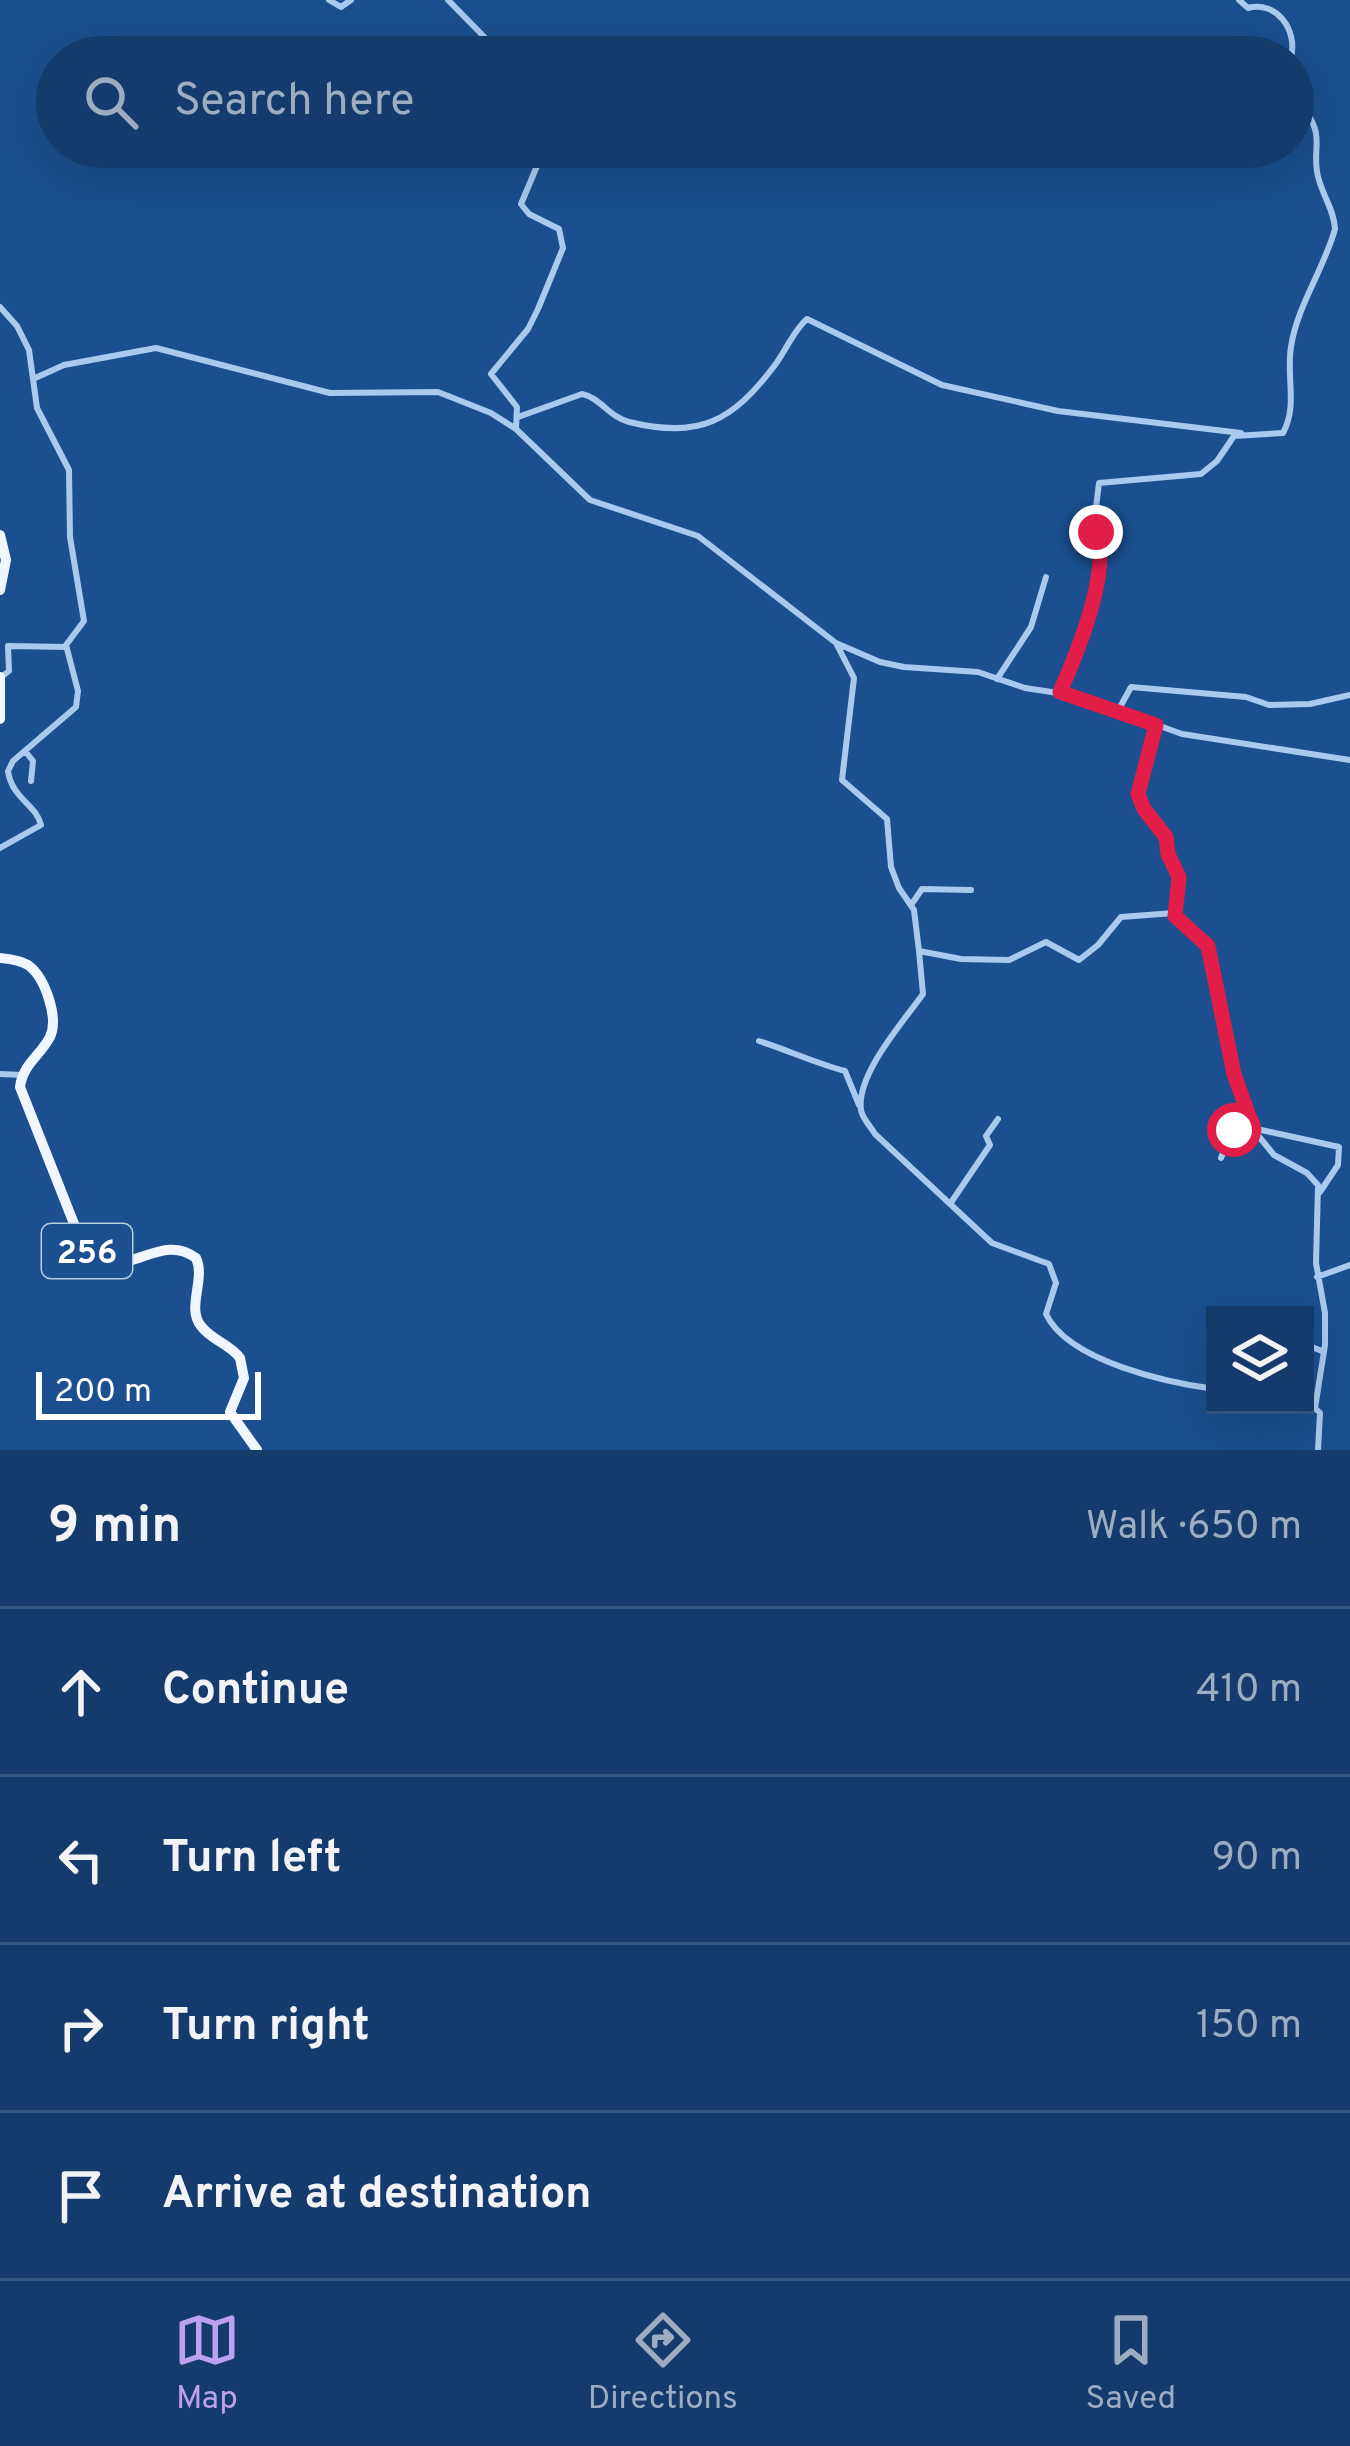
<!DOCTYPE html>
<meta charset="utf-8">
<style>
body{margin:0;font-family:Overpass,sans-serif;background:#1d4271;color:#f1f3f6}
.controls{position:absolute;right:36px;bottom:36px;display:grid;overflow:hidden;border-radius:0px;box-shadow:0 12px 48px #0002}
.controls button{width:108px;height:108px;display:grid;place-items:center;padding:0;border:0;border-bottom:3px solid #33557e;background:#143b6b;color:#f1f3f6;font:60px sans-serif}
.scale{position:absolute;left:36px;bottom:30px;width:225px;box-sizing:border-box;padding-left:12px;border:6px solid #fff;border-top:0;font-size:33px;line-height:42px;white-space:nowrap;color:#fff;-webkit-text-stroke:9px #1b4f8f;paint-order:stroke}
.stop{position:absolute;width:36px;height:36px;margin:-27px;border:9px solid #e11d48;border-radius:50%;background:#fff}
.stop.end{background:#e11d48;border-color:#fff;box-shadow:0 3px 12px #0008}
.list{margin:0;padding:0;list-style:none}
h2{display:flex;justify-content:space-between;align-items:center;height:156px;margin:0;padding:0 48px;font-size:51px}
h2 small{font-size:39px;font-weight:400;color:#9dadc1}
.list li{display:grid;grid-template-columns:78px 1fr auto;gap:36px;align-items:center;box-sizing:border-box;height:168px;padding:0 48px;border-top:3px solid #33557e}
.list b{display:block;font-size:45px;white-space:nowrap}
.list em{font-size:39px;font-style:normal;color:#9dadc1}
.icon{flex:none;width:66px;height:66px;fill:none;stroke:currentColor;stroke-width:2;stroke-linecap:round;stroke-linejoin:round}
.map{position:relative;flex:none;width:1350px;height:1450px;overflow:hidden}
.search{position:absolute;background:#143b6b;box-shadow:0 12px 48px #0002;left:36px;right:36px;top:36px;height:132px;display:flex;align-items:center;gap:30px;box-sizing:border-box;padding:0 42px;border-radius:66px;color:#9dadc1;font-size:45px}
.sheet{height:828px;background:#143b6b}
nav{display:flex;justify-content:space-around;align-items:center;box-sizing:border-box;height:168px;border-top:3px solid #33557e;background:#143b6b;font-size:33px;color:#9dadc1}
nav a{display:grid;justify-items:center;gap:6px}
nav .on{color:#bca0f2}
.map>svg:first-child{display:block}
</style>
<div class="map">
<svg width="1350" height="1450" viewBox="0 0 1350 1450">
<rect width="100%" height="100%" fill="#1b4f8f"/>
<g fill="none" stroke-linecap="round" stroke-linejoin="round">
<path stroke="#a9c9ee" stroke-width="6" d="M329,0L341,7L351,0
M448,0L501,54L536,48L550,57
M1239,0L1248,8C1276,0 1298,30 1291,57
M0,307L17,326L29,350L37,408L69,470L70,537L84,621L66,645L78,691L76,707L13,761L8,771C12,799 36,804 41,825L0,848
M33,379L64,365L156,348L330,393L438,392L491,413L516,429L590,500L698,536L836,643L880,662L904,667L978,672L1025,688L1078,696L1182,734L1350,760
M518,417L582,394C601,398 609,417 629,422C699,439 732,422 775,365C786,350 794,330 807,319L942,385L1058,411L1241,433
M516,429L517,407L491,374L528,329L538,309L563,248L559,229L529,214L521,204L545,147
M836,643L854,678L842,780L887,819L891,867L899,888L914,910L919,951L961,959L1009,960L1046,942L1079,960L1098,945L1121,917L1174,913
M0,678L9,671L8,646L66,647
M997,679L1031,627L1046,577
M1061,692L1073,662L1098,571L1101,547L1094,524L1099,483L1201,474L1217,461L1234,436L1283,433C1298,405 1286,378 1291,347C1297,306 1324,269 1335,229C1334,210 1324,198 1319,180C1310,153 1326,138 1306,112L1293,108
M1119,709L1131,687L1246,697L1269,705L1310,704L1350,695
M1156,725L1138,794L1144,809L1166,837L1169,856L1179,877L1174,913L1207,946L1233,1074L1252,1128L1274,1155L1307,1173L1318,1185L1316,1263L1325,1313V1345L1315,1408L1320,1413L1318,1450
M25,751L33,761L31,781
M911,905L922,889L971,890
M919,951L923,994C904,1021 856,1074 861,1110C862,1118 871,1127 875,1134L992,1243L1049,1264L1056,1283L1046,1314C1068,1361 1168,1383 1215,1389
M759,1041C790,1051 815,1063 845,1071L859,1105
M0,1074L23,1075
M1252,1128L1339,1147L1338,1165L1320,1192
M1221,1158L1231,1131L1252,1130
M950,1204L990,1145L986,1136L998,1119
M1317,1277L1350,1265
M1305,1344L1324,1352
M1267,1405L1315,1408"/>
<path stroke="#f0f6ff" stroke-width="10" d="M0,535L6,560L0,590
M0,677V719
M0,958C9,959 20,960 28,965C45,977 59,1018 50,1037C40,1056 23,1064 20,1087L82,1244C123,1292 156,1228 196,1258C206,1279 186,1308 201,1326C211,1340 230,1344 240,1358L244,1378L230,1412L257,1450"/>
</g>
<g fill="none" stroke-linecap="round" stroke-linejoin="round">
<path stroke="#e11d48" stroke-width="15" d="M1096,532C1112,569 1076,656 1060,692L1156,725L1138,794L1144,809L1166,837L1168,854L1179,877L1175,916L1208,946L1234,1074L1254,1130H1234"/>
</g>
<g text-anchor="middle" stroke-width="10" stroke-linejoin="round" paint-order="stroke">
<rect fill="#1b4f8f" stroke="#bbcadd" stroke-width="3" x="42" y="1224" width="90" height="54" rx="9"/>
<g font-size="33" font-weight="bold" fill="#fff">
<text x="87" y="1263">256</text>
</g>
</g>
</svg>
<div class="controls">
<button><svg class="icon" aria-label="layers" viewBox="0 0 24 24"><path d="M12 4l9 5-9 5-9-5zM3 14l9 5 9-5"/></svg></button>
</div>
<div class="scale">200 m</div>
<div class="stop" style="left:1234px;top:1130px"></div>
<div class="stop end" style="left:1096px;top:532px"></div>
<div class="search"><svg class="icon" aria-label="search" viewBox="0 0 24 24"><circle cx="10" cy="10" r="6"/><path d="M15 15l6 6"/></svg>Search here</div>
</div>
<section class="sheet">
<h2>9 min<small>Walk · 650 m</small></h2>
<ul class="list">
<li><svg class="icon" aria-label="ahead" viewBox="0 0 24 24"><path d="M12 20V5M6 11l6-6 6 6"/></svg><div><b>Continue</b></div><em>410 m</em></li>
<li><svg class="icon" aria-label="left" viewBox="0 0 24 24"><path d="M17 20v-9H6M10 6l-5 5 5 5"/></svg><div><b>Turn left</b></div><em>90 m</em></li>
<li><svg class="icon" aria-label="right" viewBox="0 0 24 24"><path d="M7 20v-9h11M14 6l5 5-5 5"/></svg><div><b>Turn right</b></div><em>150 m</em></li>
<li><svg class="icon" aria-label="arrive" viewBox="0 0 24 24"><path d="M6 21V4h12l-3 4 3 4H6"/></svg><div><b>Arrive at destination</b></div></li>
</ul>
</section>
<nav>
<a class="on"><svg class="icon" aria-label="map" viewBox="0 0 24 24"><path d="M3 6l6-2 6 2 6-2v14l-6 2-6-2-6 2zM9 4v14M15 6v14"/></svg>Map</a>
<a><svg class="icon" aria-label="directions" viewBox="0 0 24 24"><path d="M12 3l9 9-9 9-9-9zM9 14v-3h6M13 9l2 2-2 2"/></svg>Directions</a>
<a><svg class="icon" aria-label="saved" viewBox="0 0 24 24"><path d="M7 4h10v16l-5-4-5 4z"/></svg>Saved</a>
</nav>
